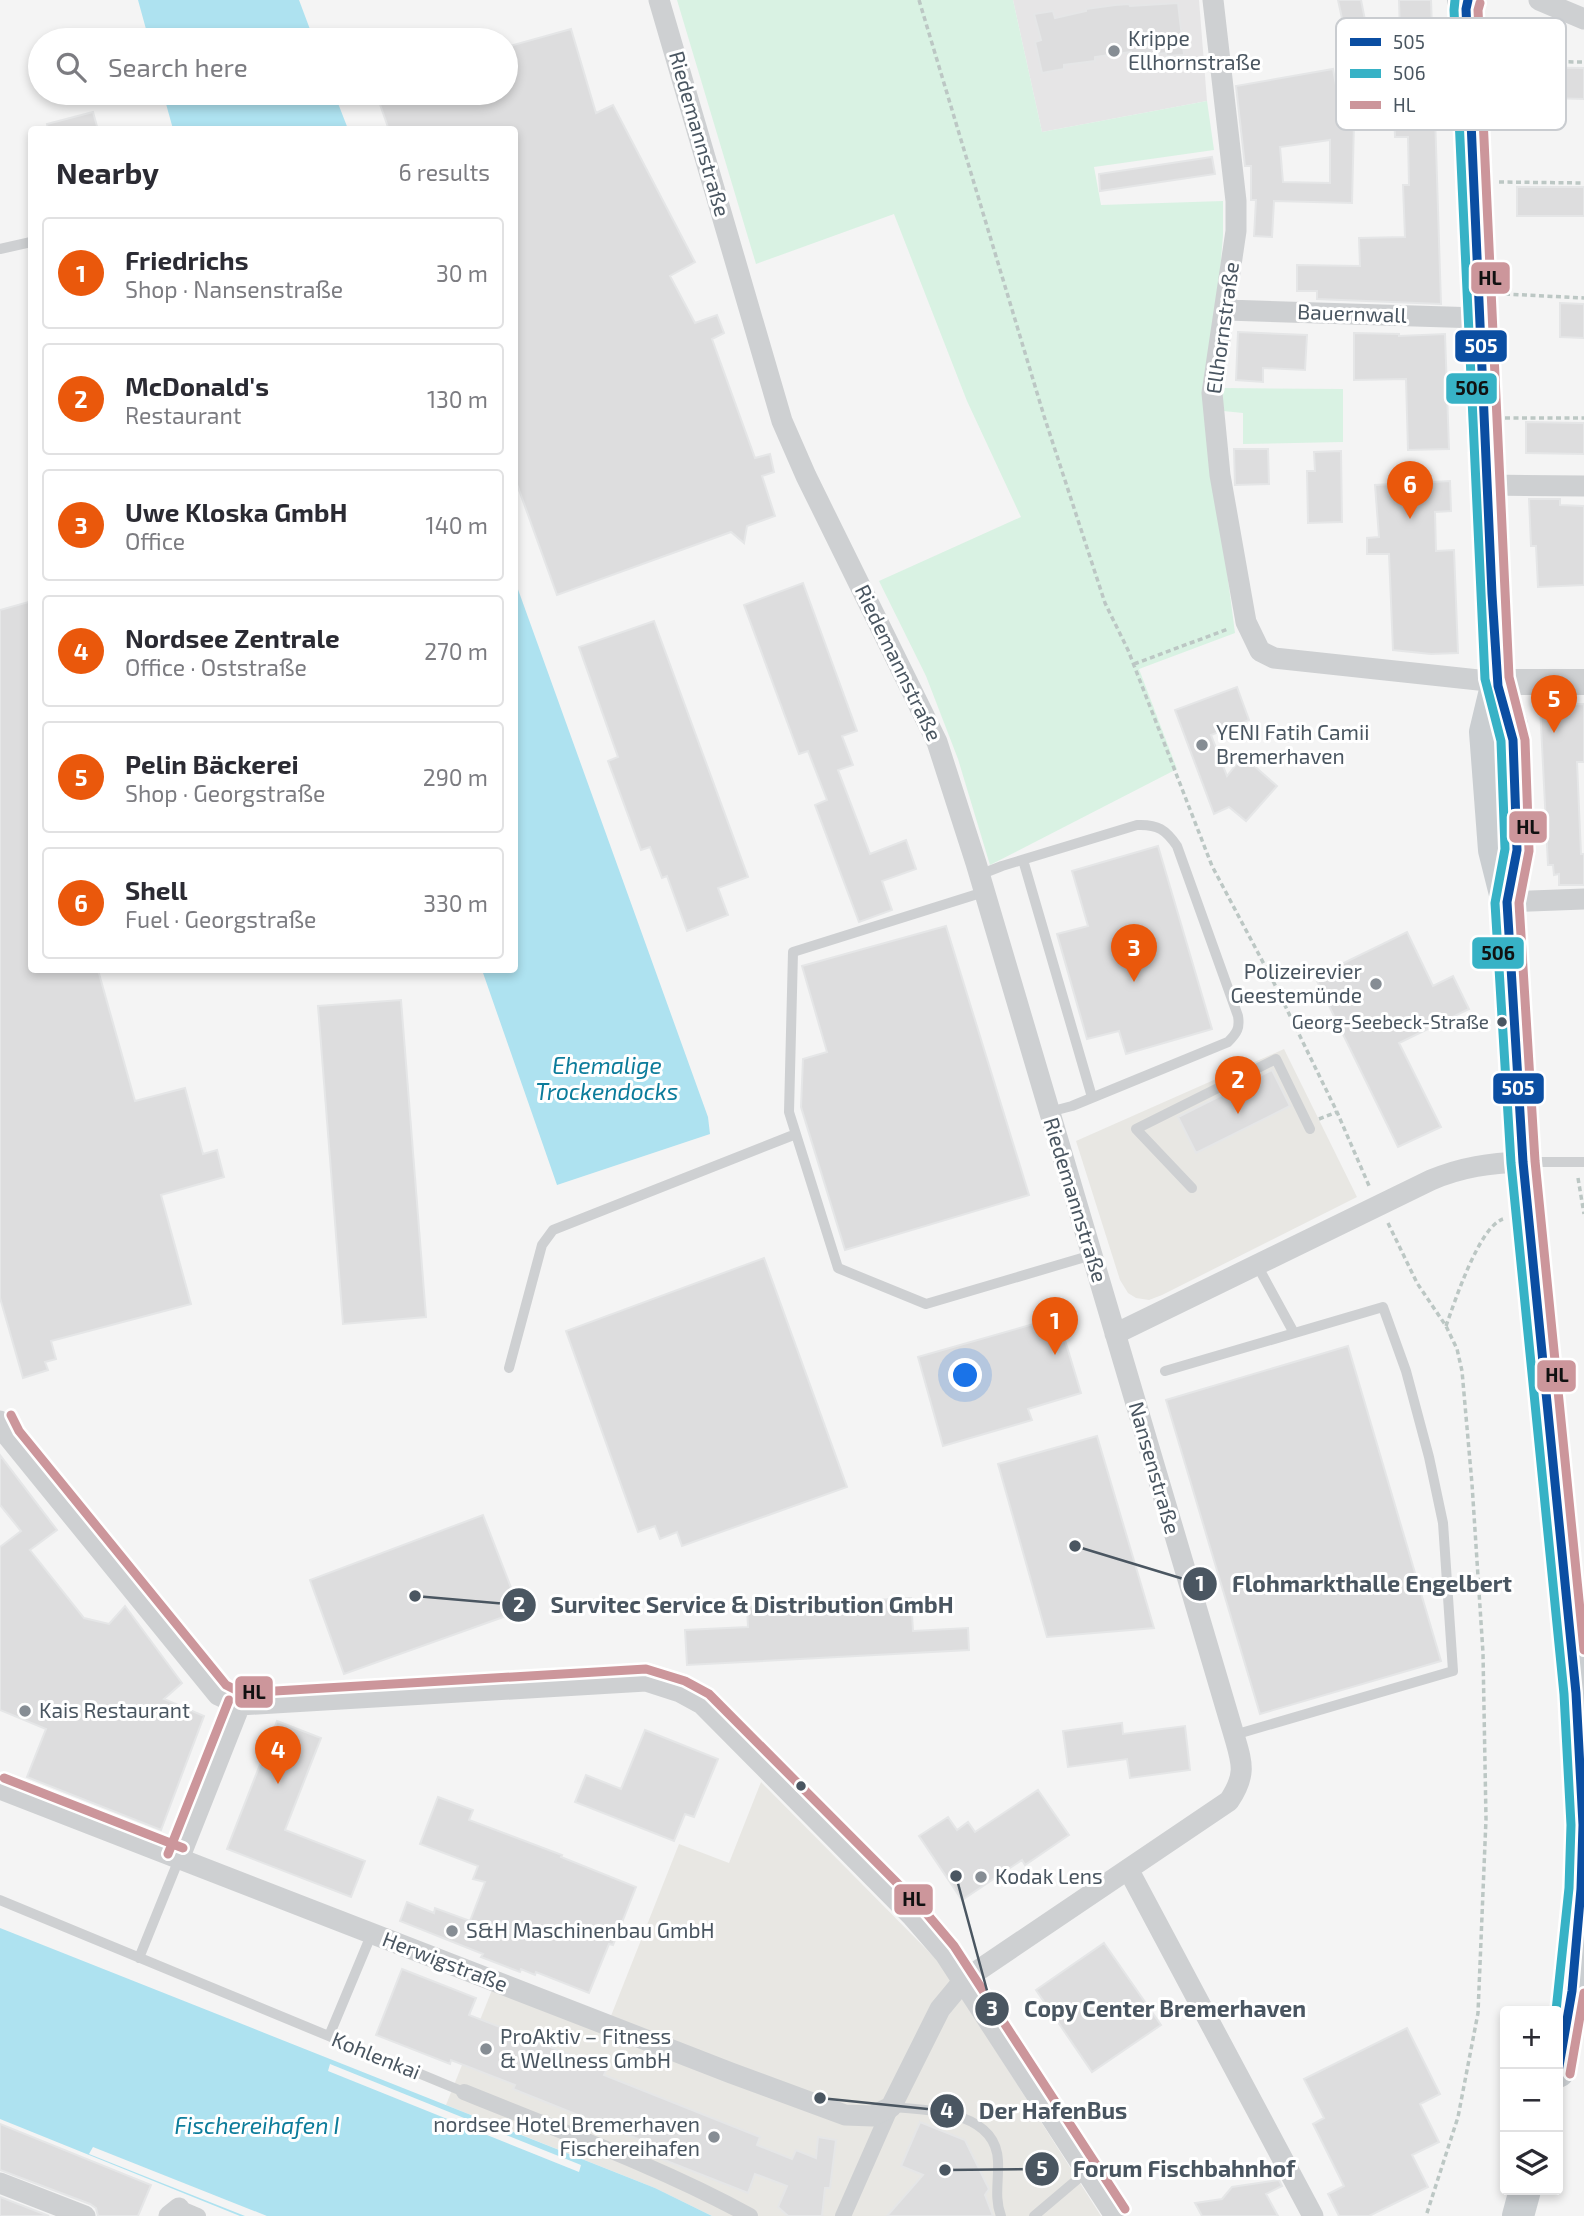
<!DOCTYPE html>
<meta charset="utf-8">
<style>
body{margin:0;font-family:"Exo 2",sans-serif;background:#f2f2f3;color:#2b2b33}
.controls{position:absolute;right:21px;bottom:21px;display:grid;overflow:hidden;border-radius:7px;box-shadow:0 4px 10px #0003}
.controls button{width:63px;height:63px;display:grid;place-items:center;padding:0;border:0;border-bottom:2px solid #e1e1e2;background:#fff;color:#2b2b33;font:35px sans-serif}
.you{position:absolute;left:966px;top:1376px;width:24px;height:24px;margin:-18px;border:5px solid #fff;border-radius:50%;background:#1a73e8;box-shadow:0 0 0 10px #1a73e833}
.badge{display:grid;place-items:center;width:46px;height:46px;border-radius:50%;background:#ea580c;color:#fff;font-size:23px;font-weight:700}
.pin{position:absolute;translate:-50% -58px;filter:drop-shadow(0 2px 4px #0008)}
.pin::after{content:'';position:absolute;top:37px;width:24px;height:21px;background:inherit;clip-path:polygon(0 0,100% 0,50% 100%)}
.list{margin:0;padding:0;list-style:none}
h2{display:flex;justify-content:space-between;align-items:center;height:91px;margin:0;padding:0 28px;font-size:30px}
h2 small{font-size:23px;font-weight:400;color:#7c7c81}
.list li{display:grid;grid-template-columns:46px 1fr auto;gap:21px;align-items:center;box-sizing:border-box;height:112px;margin:0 14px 14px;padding:0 14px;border:2px solid #e1e1e2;border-radius:7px}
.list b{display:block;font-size:26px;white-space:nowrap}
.list p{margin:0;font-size:23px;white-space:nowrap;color:#7c7c81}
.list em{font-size:23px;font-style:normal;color:#7c7c81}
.icon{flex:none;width:38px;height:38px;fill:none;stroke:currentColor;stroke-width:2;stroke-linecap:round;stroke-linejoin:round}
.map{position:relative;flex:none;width:1584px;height:2216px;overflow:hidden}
.search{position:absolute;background:#fff;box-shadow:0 4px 10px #0003;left:28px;top:28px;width:490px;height:77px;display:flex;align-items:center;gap:18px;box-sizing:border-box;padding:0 24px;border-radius:38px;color:#7c7c81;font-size:26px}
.panel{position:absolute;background:#fff;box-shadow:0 4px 10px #0003;left:28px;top:126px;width:490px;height:847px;border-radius:7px}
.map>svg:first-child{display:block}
</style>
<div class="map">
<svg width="1584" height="2216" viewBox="0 0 1584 2216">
<rect width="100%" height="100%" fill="#f4f4f4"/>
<path fill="#e8e7e3" d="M1284,1049L1357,1197L1162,1295L1149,1300L1136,1298L1128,1293L1120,1280L1076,1141Z
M761,1782L940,1963L1101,2216H712L655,2188L446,2105L492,1990L605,2031L679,1844L729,1863Z"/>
<path fill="#e6e5e6" d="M1013,0H1199L1207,101L1042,132Z"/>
<path fill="#d9f2e3" d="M677,0H1013L1042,132L1207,101L1214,150L1094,167L1101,205L1223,201V235L1217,310L1214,473L1235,633L1139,669L1177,769L990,865L958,759L926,676L879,581L1021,517L967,401L894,214L756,264Z
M1222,388L1343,389V442L1243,444V413L1223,411Z"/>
<path fill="#aee2f0" d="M138,0H299L314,40H149Z
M163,93H334L348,129H173Z
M515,581L708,1117L710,1134L557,1185L482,970H514Z
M0,1928L655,2188L712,2216H240L0,2119Z"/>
<path fill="#f4f4f4" d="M330,2064L581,2165L579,2172L328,2071Z
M93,2147L267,2216H245L89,2154Z"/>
<path fill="#ddddde" stroke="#e5e6e7" stroke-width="2" fill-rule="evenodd" d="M1338,0H1361L1368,35L1346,37Z
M1399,0H1431L1432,28L1400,32Z
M1178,3L1184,55L1166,56V53L1131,56V52L1095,57V61L1064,65V69L1042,73L1035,42L1041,40L1034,14L1053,11L1055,18L1086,11V9L1115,5L1129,4L1130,6Z
M571,29L596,113L613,105L695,262L670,276L695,323L717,315L724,333L712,339L755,458L770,454L774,472L762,476L775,516L747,526L744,543L731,532L557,595L514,476V130H389L376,93H506V47Z
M1433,52L1441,304L1317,299V291H1297V265L1360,266L1359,238L1405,237L1403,185H1409L1408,137H1395L1392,59Z
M1513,67L1584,68V99L1512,97Z
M1333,69L1340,106L1351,104L1354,122L1352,203L1274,201L1272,237L1254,236L1256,200H1251V166H1245L1236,86ZM1330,140V183L1283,182L1280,147Z
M93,112L98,130H48L47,124Z
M1212,157L1215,174L1100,191L1099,174Z
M1517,187H1584V216H1517Z
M1560,303L1584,304V338L1560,337Z
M1238,332L1307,335L1305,370L1263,368V382L1236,380Z
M1354,333L1399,334V336L1445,334L1449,449L1408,450L1406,379L1354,380Z
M1526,422L1584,423V454L1526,453Z
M1234,449H1268L1269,484L1235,485Z
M1341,451L1342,522L1308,523L1307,471H1315L1314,452Z
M1450,481L1451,511L1435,512L1436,551L1454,550L1458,653L1431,654L1393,650L1389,554H1367V538L1379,537L1375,485Z
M1529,499H1560V505L1584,506V585L1538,587L1536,546H1531Z
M803,583L857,731L842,736L853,765L838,770L870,854L906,840L916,869L882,881L892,910L859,922L815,805L827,800L808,751L799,754L744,605Z
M32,601V970H98L135,1101L185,1088L203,1154L217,1150L224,1177L161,1195L191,1304L51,1341L56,1359L45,1362L48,1370L23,1378L0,1298V610Z
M654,621L748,877L718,888L728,915L687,931L667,876L662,878L650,847L641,850L608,761L618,757L579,647Z
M1237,687L1249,720L1211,735L1227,776L1243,756L1277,786L1246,821L1229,807L1214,814L1175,710Z
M1584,704V762H1577L1581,854H1584V885H1559V874L1554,875L1553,865H1548L1540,705Z
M1158,846L1212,1029L1126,1054L1119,1031L1087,1039L1057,934L1088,926L1072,871Z
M946,926L1029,1195L845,1250L801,1107L803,1059L827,1052L802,966Z
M1407,932L1433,986L1453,976L1469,1009L1399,1043L1441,1127L1398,1147L1315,977Z
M401,1000L426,1317L343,1324L318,1006Z
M1272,1070L1290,1106L1196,1153L1178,1117Z
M764,1258L847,1487L682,1546L677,1532L660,1539L655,1526L638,1532L566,1331Z
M1058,1317L1081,1393L1028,1409L1032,1420L943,1446L918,1357Z
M1348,1346L1441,1661L1260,1714L1166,1400Z
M1097,1436L1154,1628L1047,1637L998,1464Z
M0,1455L57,1530L30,1550L84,1618L109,1624L125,1606L182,1683L164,1699L204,1716L161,1830L27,1777L46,1729L0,1710V1547L21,1531L0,1505Z
M483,1515L520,1611L344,1674L310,1580Z
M911,1598L913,1631L968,1628L969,1650L687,1665L685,1630L748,1627L747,1607Z
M277,1721L321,1738L285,1830L365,1861L351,1897L227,1849Z
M1122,1723L1123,1734L1185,1726L1190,1770L1130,1778L1127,1759L1068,1767L1063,1731Z
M645,1730L718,1759L694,1817L685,1814L674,1841L575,1802L586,1775L621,1789Z
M1038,1790L1069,1835L1025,1865L1022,1860L962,1900L919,1836L948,1817L957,1830L968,1822L975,1832Z
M438,1797L473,1810L469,1820L562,1855L561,1857L636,1887L613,1945L609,1944L589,1993L536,1972L535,1975L521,1969L520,1972L481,1957L483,1954L400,1921L407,1902L434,1913L435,1908L470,1921L485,1882L473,1879L478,1866L420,1844Z
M1104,1943L1161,2025L1092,2072L1036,1990Z
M402,1969L476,1998L469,2015L607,2069L604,2075L760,2137L757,2145L792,2159L796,2150L816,2158L818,2137L836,2140L830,2188H825L822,2216H788L778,2207L787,2186L755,2174L748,2193L659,2158L663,2149L513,2089L515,2085L451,2060L450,2064L376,2035Z
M1407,2028L1440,2094L1420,2104L1439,2142L1412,2155L1428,2187L1369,2216H1339L1328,2194L1344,2186L1313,2124L1324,2118L1304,2079Z
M920,2122L965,2140L989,2189L985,2195L993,2216H887L923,2175L901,2166Z
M0,2124L151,2185L138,2216H98L96,2208L90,2204L0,2170Z
M1279,2180L1282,2186L1266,2194L1278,2216H1202L1195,2203L1222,2199L1232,2187Z
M0,2197L49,2216H0Z"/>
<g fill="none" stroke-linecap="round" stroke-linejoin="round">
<path stroke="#bcc7c4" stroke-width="3.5" stroke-dasharray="5 3.5" stroke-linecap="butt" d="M919,0L1044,416L1105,603L1128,650L1212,866L1274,983L1337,1112L1370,1188
M1492,61L1584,62
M1499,182L1584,183
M1505,294L1584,298
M1505,418H1584
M1134,664L1228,629
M1319,1119L1337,1112
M1578,1178L1584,1214
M1388,1223L1417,1283L1446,1326L1457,1349L1462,1371L1472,1484L1483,1653L1486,1819L1478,2013L1458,2117L1426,2216
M1446,1326C1455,1301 1479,1227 1503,1219"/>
<path stroke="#ced0d2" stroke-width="10" d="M0,249L31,242
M1023,860L1092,1097
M979,875L1002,866L1137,825C1158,824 1166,830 1177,846L1238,1016C1240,1028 1237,1033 1228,1042L1072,1106L1049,1112
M984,892L793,952L789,1112L838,1268L926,1304L1092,1255
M1526,1162H1584
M1192,1188L1136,1129L1276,1059L1310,1129
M1257,1265L1294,1333
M509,1368L542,1245L553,1230L796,1134
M1165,1371L1383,1307L1406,1371L1429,1457L1443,1523L1453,1671L1234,1735
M0,1900L464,2092
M139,1958L179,1859
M329,2036L372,1933
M891,2107C929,2110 996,2111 998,2161C999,2180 994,2198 1001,2216
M1034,2216L1086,2172"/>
<path stroke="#ced0d2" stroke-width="16" d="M464,2092C560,2131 659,2166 750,2216
M179,2208L198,2216
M843,2216L891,2107"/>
<path stroke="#ced0d2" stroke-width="21" d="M1213,0L1236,201V231L1212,393L1220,475L1246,622L1260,651L1274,658L1497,682
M1539,0L1584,19
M1226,310L1479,318
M1486,485L1584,486
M1507,902L1584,899
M1115,1334L1431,1180C1462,1167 1490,1163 1523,1162
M0,1421L9,1438L218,1695L240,1705L646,1681L680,1692L702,1704L912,1916L945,1954L1115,2216
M0,1789L731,2073L845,2115L873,2116L891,2107L940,2009L964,1980L1229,1801C1247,1774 1242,1763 1234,1735L976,863L937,742L806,476L782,421L659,0
M179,1859L240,1705
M1128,1869L1313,2216
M0,2183L85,2216
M169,2216L179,2208"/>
<path stroke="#ced0d2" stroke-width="26" d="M1497,682H1584"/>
<path stroke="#caced1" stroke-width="32" d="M1463,0L1466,9L1478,244L1482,418L1496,658L1497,682L1485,732L1494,850L1507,902L1523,1162L1576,1693L1583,1825L1581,1889L1572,1991L1558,2072
M1497,682L1512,725L1513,740L1517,850L1509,894
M1518,2216L1525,2190"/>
<g stroke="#fff" stroke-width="14">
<path id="bus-1" d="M1468,0L1466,9L1492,594L1498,686L1513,740L1517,850L1507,902L1523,1162L1576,1693L1583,1825L1581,1889L1572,1991L1558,2072"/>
</g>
<g stroke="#fff" stroke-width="14">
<path id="bus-2" d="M1455,0L1454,10L1485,679L1501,741L1505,849L1495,903L1511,1163L1564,1694L1571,1825L1569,1888L1556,2011"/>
</g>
<g stroke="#fff" stroke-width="14">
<path id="bus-3" d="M1480,3L1478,10L1509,677L1525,740L1529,851L1519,903L1535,1161L1584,1650
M11,1415L19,1431L226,1685L242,1693L646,1669L685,1681L709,1694L921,1907L954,1946L1125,2209
M4,1778L183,1848
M168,1854L229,1700
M1570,2074L1584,1993"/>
</g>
<use href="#bus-1" stroke="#0b4ea2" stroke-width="9"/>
<use href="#bus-2" stroke="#37b2c6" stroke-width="9"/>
<use href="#bus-3" stroke="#cc969b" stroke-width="9"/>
</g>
<g fill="#868d94" stroke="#fff" stroke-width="2.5">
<circle cx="1114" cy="51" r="7"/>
<circle cx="1202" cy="745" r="7"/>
<circle cx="1376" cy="984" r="7"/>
<circle cx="25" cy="1711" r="7"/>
<circle cx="981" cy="1877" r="7"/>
<circle cx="452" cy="1931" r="7"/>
<circle cx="486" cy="2049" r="7"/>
<circle cx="714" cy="2137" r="7"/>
</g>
<g fill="#4a5661" stroke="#fff" stroke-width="2.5">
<circle cx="1502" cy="1022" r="6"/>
<circle cx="801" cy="1786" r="6"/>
</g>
<g text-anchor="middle" stroke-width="6" stroke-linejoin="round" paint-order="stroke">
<g font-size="19" fill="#4a5661" stroke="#fff" text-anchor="end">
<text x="1489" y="1029">Georg-Seebeck-Straße</text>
</g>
<g font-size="21" fill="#4a5661" stroke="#fff" text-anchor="start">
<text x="1128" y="46">Krippe<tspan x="1128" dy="24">Ellhornstraße</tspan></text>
<text x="1216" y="740">YENI Fatih Camii<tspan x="1216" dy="24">Bremerhaven</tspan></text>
<text x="1362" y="979" text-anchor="end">Polizeirevier<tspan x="1362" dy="24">Geestemünde</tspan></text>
<text x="39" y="1718">Kais Restaurant</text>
<text x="995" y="1884">Kodak Lens</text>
<text x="466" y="1938">S&amp;H Maschinenbau GmbH</text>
<text x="500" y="2044">ProAktiv – Fitness<tspan x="500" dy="24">&amp; Wellness GmbH</tspan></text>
<text x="700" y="2132" text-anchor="end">nordsee Hotel Bremerhaven<tspan x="700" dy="24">Fischereihafen</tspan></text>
</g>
<g font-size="21" fill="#4a5661" stroke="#fff">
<text transform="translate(699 134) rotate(74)" y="7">Riedemannstraße</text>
<text transform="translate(1352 314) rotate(2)" y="7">Bauernwall</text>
<text transform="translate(1223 328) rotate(-82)" y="7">Ellhornstraße</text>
<text transform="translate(898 663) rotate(64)" y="7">Riedemannstraße</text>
<text transform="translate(1075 1200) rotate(73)" y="7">Riedemannstraße</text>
<text transform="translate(1154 1468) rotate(74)" y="7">Nansenstraße</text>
<text transform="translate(445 1962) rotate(21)" y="7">Herwigstraße</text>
<text transform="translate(376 2056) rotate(22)" y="7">Kohlenkai</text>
</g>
<g font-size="23" font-style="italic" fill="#0c7c9b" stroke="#fff">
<text x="607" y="1074">Ehemalige<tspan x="607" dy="26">Trockendocks</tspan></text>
<text x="257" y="2134">Fischereihafen I</text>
</g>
</g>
<rect x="1336" y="18" width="230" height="112" rx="10" fill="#fff" stroke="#c9ccd0" stroke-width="2"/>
<rect x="1350" y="38" width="31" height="8" fill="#0b4ea2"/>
<rect x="1350" y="69" width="31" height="9" fill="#37b2c6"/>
<rect x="1350" y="101" width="31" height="8" fill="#cc969b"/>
<g font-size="19" fill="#4a5661">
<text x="1393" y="49">505</text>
<text x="1393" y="80">506</text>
<text x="1393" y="112">HL</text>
</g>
<path fill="none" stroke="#4a5661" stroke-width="2.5" d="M1075 1546L1200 1584M415 1596L519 1605M956 1876L992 2009M820 2098L947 2111M945 2170L1042 2169"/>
<g fill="#4a5661" stroke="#fff" stroke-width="2.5">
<circle cx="1075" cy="1546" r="7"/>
<circle cx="415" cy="1596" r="7"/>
<circle cx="956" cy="1876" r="7"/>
<circle cx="820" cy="2098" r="7"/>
<circle cx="945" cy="2170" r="7"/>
<circle cx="1200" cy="1584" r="18"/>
<circle cx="519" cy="1605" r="18"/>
<circle cx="992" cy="2009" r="18"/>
<circle cx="947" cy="2111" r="18"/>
<circle cx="1042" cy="2169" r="18"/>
</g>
<g font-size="21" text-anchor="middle" font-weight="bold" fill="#fff">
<text x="1200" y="1591">1</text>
<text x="519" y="1612">2</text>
<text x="992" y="2016">3</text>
<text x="947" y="2118">4</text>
<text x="1042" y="2176">5</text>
</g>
<g font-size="23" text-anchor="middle" font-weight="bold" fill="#4a5661" stroke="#fff" stroke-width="6" stroke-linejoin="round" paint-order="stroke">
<text x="1372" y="1592">Flohmarkthalle Engelbert</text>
<text x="752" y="1613">Survitec Service &amp; Distribution GmbH</text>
<text x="1165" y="2017">Copy Center Bremerhaven</text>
<text x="1053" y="2119">Der HafenBus</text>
<text x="1184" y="2177">Forum Fischbahnhof</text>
</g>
<g stroke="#fff" stroke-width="2.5">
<rect x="1470" y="261" width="41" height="34" rx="7" fill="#cc969b"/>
<rect x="1454" y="329" width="54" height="34" rx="7" fill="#0b4ea2"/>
<rect x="1445" y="372" width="53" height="33" rx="7" fill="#37b2c6"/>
<rect x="1508" y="810" width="40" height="34" rx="7" fill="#cc969b"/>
<rect x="1471" y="936" width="54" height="34" rx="7" fill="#37b2c6"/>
<rect x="1492" y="1072" width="53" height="33" rx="7" fill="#0b4ea2"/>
<rect x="1536" y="1359" width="41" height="34" rx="7" fill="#cc969b"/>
<rect x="234" y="1675" width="40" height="34" rx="7" fill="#cc969b"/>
<rect x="893" y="1883" width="41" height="33" rx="7" fill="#cc969b"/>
</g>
<g font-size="19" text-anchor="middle" font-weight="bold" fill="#fff">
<text x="1481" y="353">505</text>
<text x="1518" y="1095">505</text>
</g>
<g font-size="19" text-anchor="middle" font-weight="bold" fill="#111">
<text x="1490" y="285">HL</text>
<text x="1472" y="395">506</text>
<text x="1528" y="834">HL</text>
<text x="1498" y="960">506</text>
<text x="1557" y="1382">HL</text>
<text x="254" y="1699">HL</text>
<text x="914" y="1906">HL</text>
</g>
</svg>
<div class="controls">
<button>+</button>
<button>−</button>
<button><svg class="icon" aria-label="layers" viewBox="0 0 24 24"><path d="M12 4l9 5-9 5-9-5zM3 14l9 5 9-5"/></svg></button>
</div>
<div class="you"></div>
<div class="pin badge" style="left:1055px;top:1355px">1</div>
<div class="pin badge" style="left:1238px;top:1114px">2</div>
<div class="pin badge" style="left:1134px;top:982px">3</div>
<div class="pin badge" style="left:278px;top:1784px">4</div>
<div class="pin badge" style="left:1554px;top:733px">5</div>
<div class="pin badge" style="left:1410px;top:519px">6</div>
<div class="search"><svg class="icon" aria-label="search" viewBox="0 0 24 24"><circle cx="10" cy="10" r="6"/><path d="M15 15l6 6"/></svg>Search here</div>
<section class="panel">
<h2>Nearby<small>6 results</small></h2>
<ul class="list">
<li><span class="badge">1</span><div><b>Friedrichs</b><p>Shop · Nansenstraße</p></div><em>30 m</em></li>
<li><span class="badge">2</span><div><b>McDonald's</b><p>Restaurant</p></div><em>130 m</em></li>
<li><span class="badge">3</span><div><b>Uwe Kloska GmbH</b><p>Office</p></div><em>140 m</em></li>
<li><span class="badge">4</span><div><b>Nordsee Zentrale</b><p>Office · Oststraße</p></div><em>270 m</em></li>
<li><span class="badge">5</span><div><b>Pelin Bäckerei</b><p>Shop · Georgstraße</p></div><em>290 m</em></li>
<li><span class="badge">6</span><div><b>Shell</b><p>Fuel · Georgstraße</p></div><em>330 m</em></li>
</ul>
</section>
</div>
